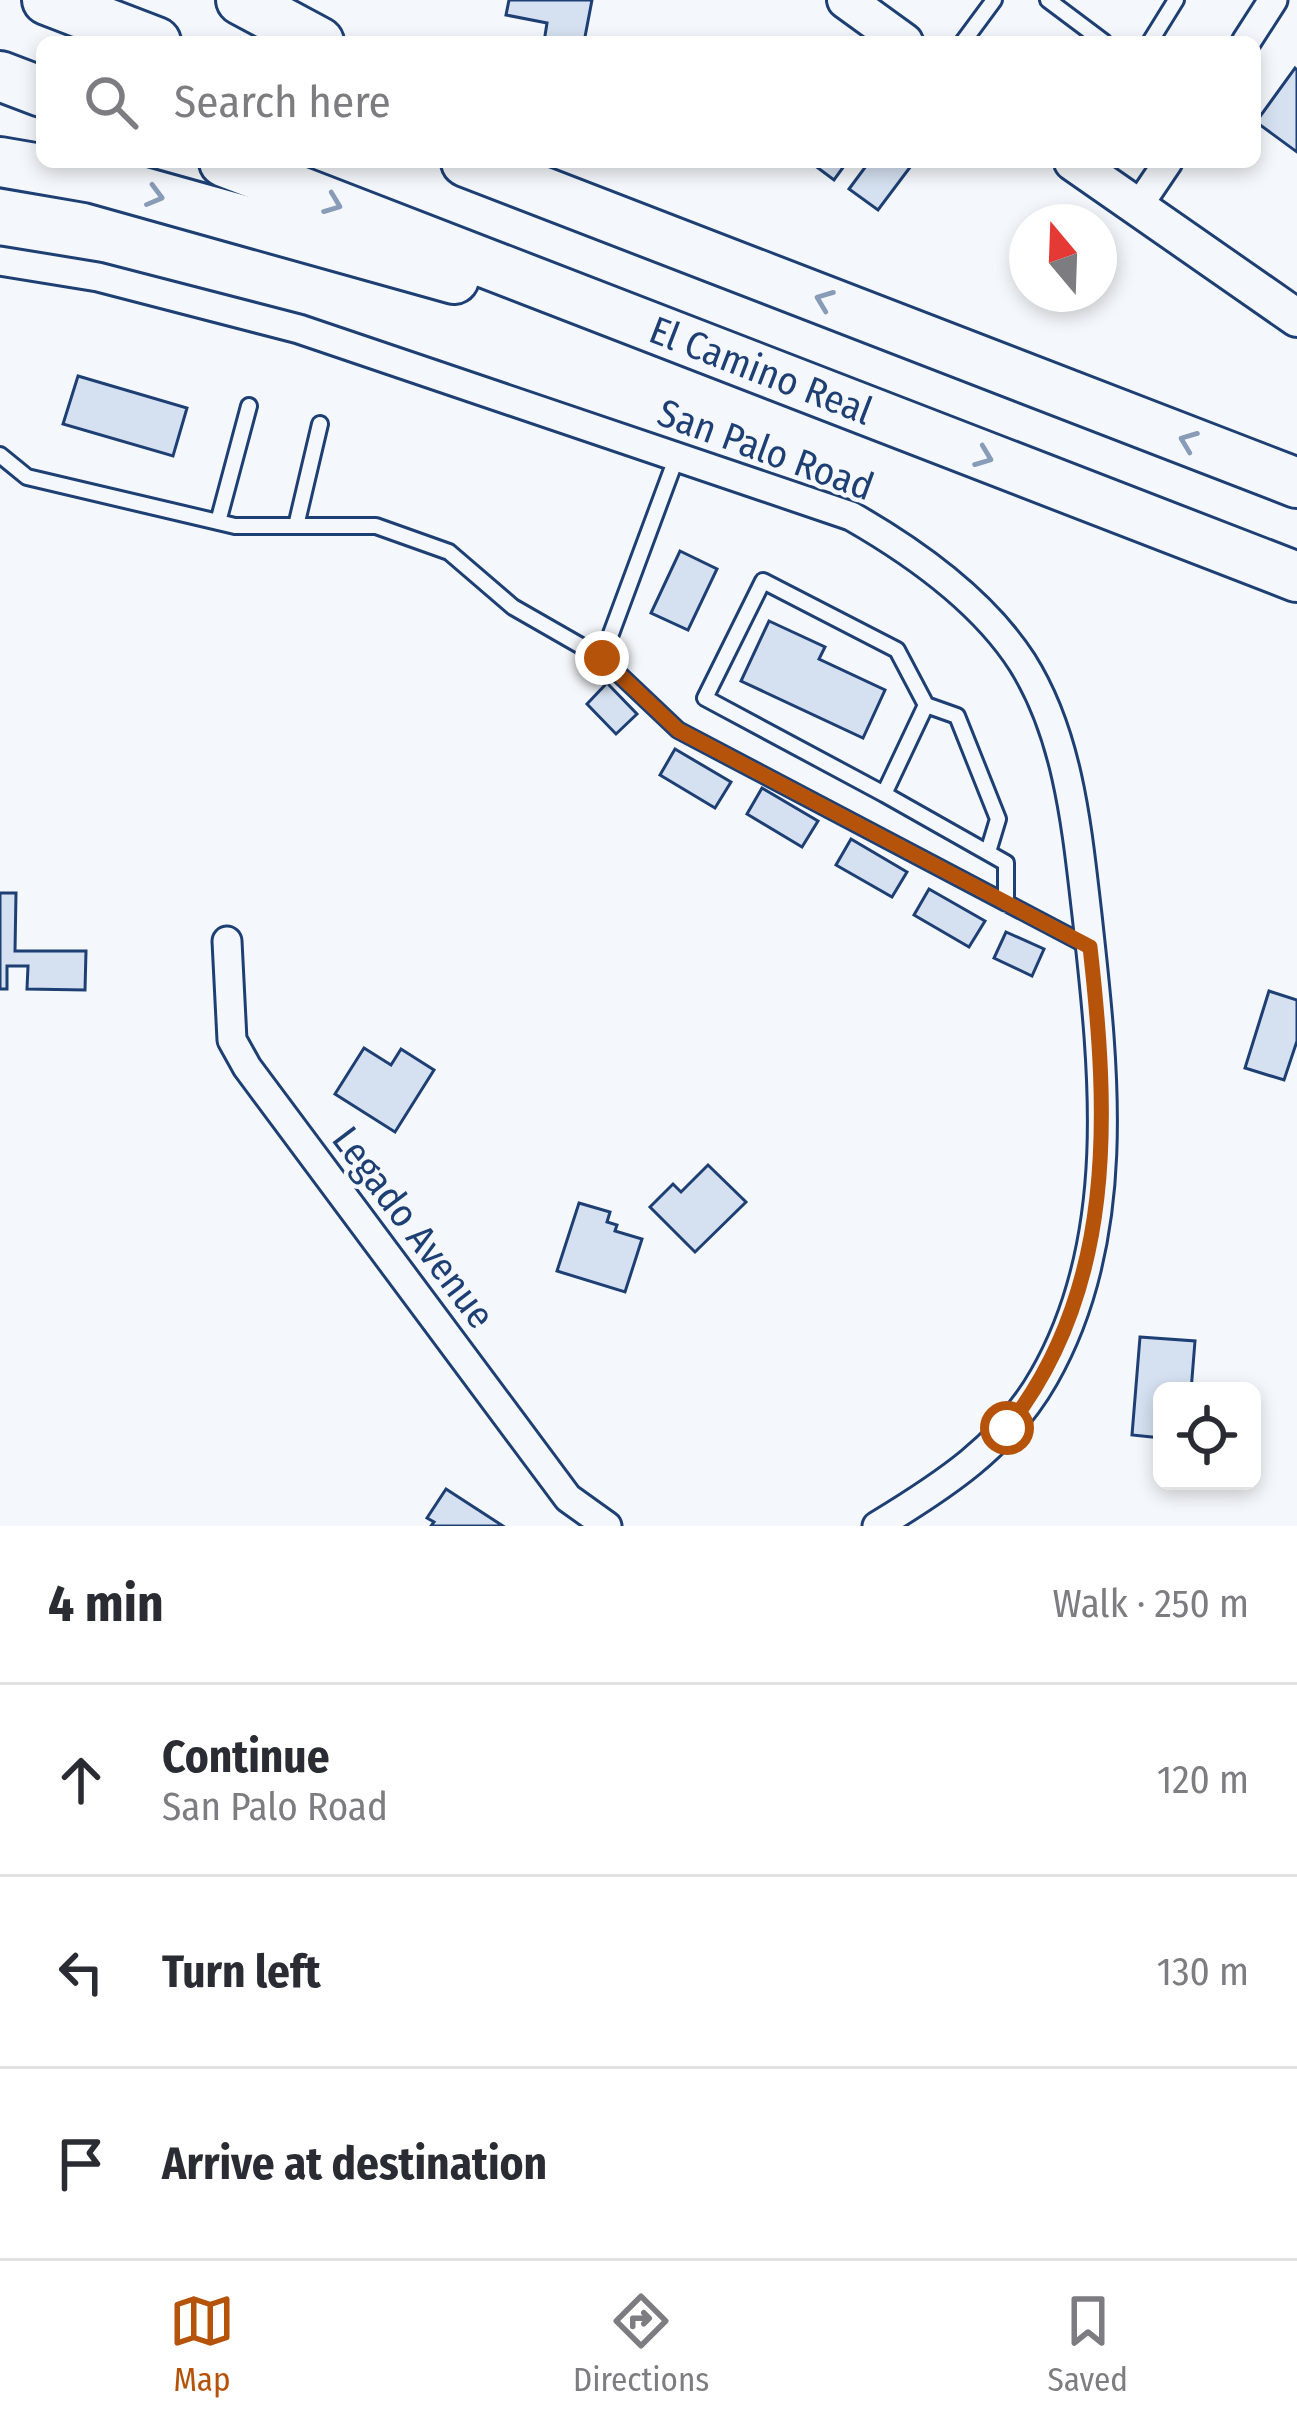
<!DOCTYPE html>
<meta charset="utf-8">
<style>
body{margin:0;font-family:"Fira Sans Condensed",sans-serif;background:#f2f2f3;color:#2b2b33}
.controls{position:absolute;right:36px;bottom:36px;display:grid;overflow:hidden;border-radius:18px;box-shadow:0 6px 18px #0003}
.controls button{width:108px;height:108px;display:grid;place-items:center;padding:0;border:0;border-bottom:3px solid #e1e1e2;background:#fff;color:#2b2b33;font:60px sans-serif}
.compass{position:absolute;left:1009px;top:204px;width:108px;height:108px;border-radius:50%;background:#fff;box-shadow:0 6px 18px #0003;rotate:341deg}
.stop{position:absolute;width:36px;height:36px;margin:-27px;border:9px solid #b45309;border-radius:50%;background:#fff}
.stop.end{background:#b45309;border-color:#fff;box-shadow:0 3px 12px #0008}
.list{margin:0;padding:0;list-style:none}
h2{display:flex;justify-content:space-between;align-items:center;height:156px;margin:0;padding:0 48px;font-size:51px}
h2 small{font-size:39px;font-weight:400;color:#7c7c81}
.list li{display:grid;grid-template-columns:78px 1fr auto;gap:36px;align-items:center;box-sizing:border-box;height:192px;padding:0 48px;border-top:3px solid #e1e1e2}
.list b{display:block;font-size:45px;white-space:nowrap}
.list p{margin:0;font-size:39px;white-space:nowrap;color:#7c7c81}
.list em{font-size:39px;font-style:normal;color:#7c7c81}
.icon{flex:none;width:66px;height:66px;fill:none;stroke:currentColor;stroke-width:2;stroke-linecap:round;stroke-linejoin:round}
.map{position:relative;flex:none;width:1297px;height:1526px;overflow:hidden}
.search{position:absolute;background:#fff;box-shadow:0 6px 18px #0003;left:36px;right:36px;top:36px;height:132px;display:flex;align-items:center;gap:30px;box-sizing:border-box;padding:0 42px;border-radius:18px;color:#7c7c81;font-size:45px}
.sheet{height:732px;background:#fff}
nav{display:flex;justify-content:space-around;align-items:center;box-sizing:border-box;height:168px;border-top:3px solid #e1e1e2;background:#fff;font-size:33px;color:#7c7c81}
nav a{display:grid;justify-items:center;gap:6px}
nav .on{color:#b45309}
.map>svg:first-child{display:block}
</style>
<div class="map">
<svg width="1297" height="1526" viewBox="0 0 1297 1526">
<rect width="100%" height="100%" fill="#f4f7fb"/>
<path fill="#d5e0f0" stroke="#1d3f73" stroke-width="3" d="M509,0H592L584,42H544L547,23L506,15Z
M1295,68L1297,70V152L1256,122Z
M810,162H847L834,180Z
M869,162H914L878,210L849,189Z
M78,376L187,408L173,456L63,424Z
M680,551L717,569L688,630L651,613Z
M769,621L825,647L819,659L885,690L863,738L741,681Z
M607,683L637,714L616,734L587,704Z
M675,749L731,782L715,808L660,775Z
M762,788L818,821L802,847L747,814Z
M851,839L907,872L892,897L836,865Z
M929,889L985,921L969,947L914,915Z
M0,893H16L15,951H86L85,990L27,989L28,966H7V989H0Z
M1006,932L1044,949L1032,976L994,958Z
M1269,991L1297,1000V1041L1284,1080L1245,1068Z
M364,1048L391,1065L401,1049L434,1070L395,1132L335,1094Z
M708,1165L746,1202L695,1252L650,1207L673,1184L681,1192Z
M579,1203L610,1212L607,1222L617,1225L615,1231L642,1239L625,1292L557,1271Z
M1140,1337L1195,1341L1191,1391H1162V1438L1132,1435Z
M446,1489L503,1526H431L434,1522L427,1518Z"/>
<g fill="none" stroke-linecap="round" stroke-linejoin="round">
<g stroke="#1d3f73" stroke-width="20">
<path id="lane" d="M1048,0L1104,42
M963,42L994,0
M1150,42L1176,0
M0,455L27,477L235,526H376L449,552L513,607L602,658
M677,456L602,658L678,730L1090,947
M218,522L249,406
M296,526L320,424
M926,705L957,716L998,819L988,852
M884,794L705,698L763,581L897,650L926,705L884,794L1006,863V903"/>
</g>
<g stroke="#1d3f73" stroke-width="33">
<path id="street" d="M1246,42L1273,0
M1137,208L1168,162
M0,261L98,277L299,329L851,516C914,552 982,600 1022,662C1069,736 1077,830 1087,915C1104,1068 1124,1237 1044,1377C1005,1446 943,1486 877,1526
M227,941L232,1040L247,1067L568,1498L607,1526"/>
</g>
<g stroke="#1d3f73" stroke-width="42">
<path id="secondary" d="M846,0L904,42
M1073,162L1297,318"/>
</g>
<g stroke="#1d3f73" stroke-width="54">
<g id="highway">
<path d="M47,0L156,42"/>
<path d="M241,0L319,42"/>
<path d="M0,76L42,92"/>
<path d="M0,162L93,178L454,279"/>
<path id="s1" d="M224,162L1297,577"/>
<path d="M466,162L1297,483"/>
</g>
</g>
<use href="#lane" stroke="#f4f7fb" stroke-width="14"/>
<use href="#street" stroke="#f4f7fb" stroke-width="27"/>
<use href="#secondary" stroke="#f4f7fb" stroke-width="36"/>
<use href="#highway" stroke="#f4f7fb" stroke-width="48"/>
</g>
<defs><path id="oneway-chevron" d="M-2-3.5L2.5 0L-2 3.5" fill="none" stroke-width="1.6" stroke-linecap="round" stroke-linejoin="round" transform="scale(3)"/></defs>
<g stroke="#889bb7">
<use href="#oneway-chevron" transform="translate(155 196) rotate(15)"/>
<use href="#oneway-chevron" transform="translate(333 204) rotate(21)"/>
<use href="#oneway-chevron" transform="translate(824 300) rotate(-159)"/>
<use href="#oneway-chevron" transform="translate(1188 441) rotate(-159)"/>
<use href="#oneway-chevron" transform="translate(984 457) rotate(21)"/>
</g>
<g fill="none" stroke-linecap="round" stroke-linejoin="round">
<path stroke="#b45309" stroke-width="15" d="M602,658L678,730L1090,947C1109,1114 1117,1289 1007,1428"/>
</g>
<g text-anchor="middle" stroke-width="9" stroke-linejoin="round" paint-order="stroke">
<g font-size="39" fill="#1d3f73" stroke="#f4f7fb">
<text dy="14" stroke="none"><textPath href="#s1" startOffset="576">El Camino Real</textPath></text>
<text transform="translate(766 449) rotate(20)" y="14">San Palo Road</text>
<text transform="translate(414 1227) rotate(53)" y="14">Legado Avenue</text>
</g>
</g>
</svg>
<div class="controls">
<button><svg class="icon" aria-label="locate" viewBox="0 0 24 24"><circle cx="12" cy="12" r="6"/><path d="M12 2v4M12 18v4M2 12h4M18 12h4"/></svg></button>
</div>
<svg class="compass" viewBox="-18 -18 36 36"><path d="M0-13l5 13h-10z" fill="#e53935"/><path d="M0 13l5-13h-10z" fill="#7c7c81"/></svg>
<div class="stop" style="left:1007px;top:1428px"></div>
<div class="stop end" style="left:602px;top:658px"></div>
<div class="search"><svg class="icon" aria-label="search" viewBox="0 0 24 24"><circle cx="10" cy="10" r="6"/><path d="M15 15l6 6"/></svg>Search here</div>
</div>
<section class="sheet">
<h2>4 min<small>Walk · 250 m</small></h2>
<ul class="list">
<li><svg class="icon" aria-label="ahead" viewBox="0 0 24 24"><path d="M12 20V5M6 11l6-6 6 6"/></svg><div><b>Continue</b><p>San Palo Road</p></div><em>120 m</em></li>
<li><svg class="icon" aria-label="left" viewBox="0 0 24 24"><path d="M17 20v-9H6M10 6l-5 5 5 5"/></svg><div><b>Turn left</b></div><em>130 m</em></li>
<li><svg class="icon" aria-label="arrive" viewBox="0 0 24 24"><path d="M6 21V4h12l-3 4 3 4H6"/></svg><div><b>Arrive at destination</b></div></li>
</ul>
</section>
<nav>
<a class="on"><svg class="icon" aria-label="map" viewBox="0 0 24 24"><path d="M3 6l6-2 6 2 6-2v14l-6 2-6-2-6 2zM9 4v14M15 6v14"/></svg>Map</a>
<a><svg class="icon" aria-label="directions" viewBox="0 0 24 24"><path d="M12 3l9 9-9 9-9-9zM9 14v-3h6M13 9l2 2-2 2"/></svg>Directions</a>
<a><svg class="icon" aria-label="saved" viewBox="0 0 24 24"><path d="M7 4h10v16l-5-4-5 4z"/></svg>Saved</a>
</nav>
